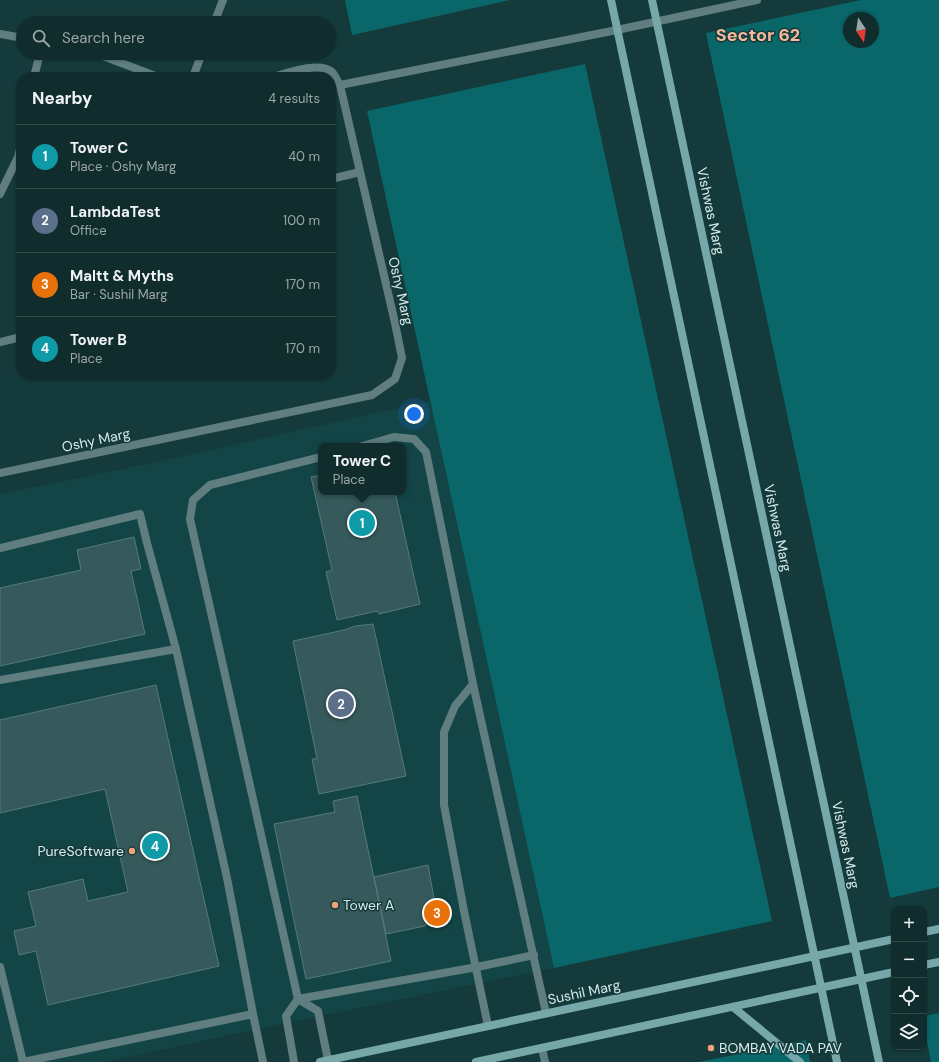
<!DOCTYPE html>
<meta charset="utf-8">
<style>
body{margin:0;font-family:"DM Sans",sans-serif;background:#1e3838;color:#f1f3f6}
.controls{position:absolute;right:12px;bottom:12px;display:grid;overflow:hidden;border-radius:8px;box-shadow:0 1px 3px #0004}
.controls button{width:36px;height:36px;display:grid;place-items:center;padding:0;border:0;border-bottom:1px solid #304848;background:#102c2c;color:#f1f3f6;font:20px sans-serif}
.compass{position:absolute;left:843px;top:12px;width:36px;height:36px;border-radius:50%;background:#102c2c;box-shadow:0 1px 3px #0004;rotate:167deg}
.you{position:absolute;left:414px;top:414px;width:14px;height:14px;margin:-10px;border:3px solid #fff;border-radius:50%;background:#1a73e8;box-shadow:0 0 0 6px #1a73e833}
.badge{display:grid;place-items:center;width:26px;height:26px;border-radius:50%;background:#d93025;color:#fff;font-size:13px;font-weight:700}
.pin{position:absolute;translate:-50% -50%;border:2px solid #fff;box-shadow:0 1px 4px #0006}
.popup{position:absolute;left:318px;top:443px;width:88px;height:52px;box-sizing:border-box;display:grid;place-content:center;border-radius:8px;background:#102c2c;filter:drop-shadow(0 1px 3px #0005);font-size:13px;white-space:nowrap;color:#9ca7a9}
.popup b{font-size:15px;color:#f1f3f6}
.popup::after{content:'';position:absolute;left:50%;top:100%;margin-left:-8px;border:8px solid transparent;border-top-color:#102c2c}
.list{margin:0;padding:0;list-style:none}
h2{display:flex;justify-content:space-between;align-items:center;height:52px;margin:0;padding:0 16px;font-size:17px}
h2 small{font-size:13px;font-weight:400;color:#9ca7a9}
.list li{display:grid;grid-template-columns:26px 1fr auto;gap:12px;align-items:center;box-sizing:border-box;height:64px;padding:0 16px;border-top:1px solid #304848}
.list b{display:block;font-size:15px;white-space:nowrap}
.list p{margin:0;font-size:13px;white-space:nowrap;color:#9ca7a9}
.list em{font-size:13px;font-style:normal;color:#9ca7a9}
.icon{flex:none;width:22px;height:22px;fill:none;stroke:currentColor;stroke-width:2;stroke-linecap:round;stroke-linejoin:round}
.map{position:relative;flex:none;width:939px;height:1062px;overflow:hidden}
.search{position:absolute;background:#102c2c;box-shadow:0 1px 3px #0004;left:16px;top:16px;width:320px;height:44px;display:flex;align-items:center;gap:10px;box-sizing:border-box;padding:0 14px;border-radius:22px;color:#9ca7a9;font-size:15px}
.panel{position:absolute;background:#102c2c;box-shadow:0 1px 3px #0004;left:16px;top:72px;width:320px;height:308px;border-radius:16px}
.map>svg:first-child{display:block}
</style>
<div class="map">
<svg width="939" height="1062" viewBox="0 0 939 1062">
<rect width="100%" height="100%" fill="#153a3b"/>
<path fill="#134547" fill-rule="evenodd" d="M430,401L554,968L280,1024L106,1062H0V494L157,462ZM321,446H403V492H321Z"/>
<path fill="#09676a" fill-rule="evenodd" d="M345,0H510L352,35Z
M861,0H939V887L890,898L706,33ZM849,18H873V42H849Z
M585,64L772,921L554,968L367,111Z
M939,1013V1062H931L924,1027V1016Z
M806,1040L810,1062H699Z"/>
<path fill="#365a5c" stroke="#557a7b" d="M321,475V492H395L420,604L379,614L377,611L337,620L326,572L332,570L311,477Z
M134,537L141,569L131,571L145,634L0,666V588L81,570L77,550Z
M373,624L406,776L319,794L312,759H317L293,641L344,630L355,626Z
M156,685L219,966L48,1005L36,951L19,955L14,931L36,926L28,892L83,879L88,901L128,892L105,789L0,813V720Z
M357,796L391,961L306,979L274,824L335,812L333,801Z
M428,865L436,910L425,926L386,934L374,877Z"/>
<g fill="none" stroke-linecap="round" stroke-linejoin="round">
<path stroke="#607e7f" stroke-width="8" d="M362,446L394,437L414,439L426,452L473,684L546,1013
M0,548L140,514L147,543L176,649L0,680
M176,649L227,878L253,1014
M473,684L455,706L444,732V805L464,911L488,1026
M0,967L23,1062
M298,999L477,967L534,955
M298,999L318,1011L328,1060
M542,1048L545,1062
M23,1062L253,1014L263,1062
M294,1062L286,1016L298,999L190,519L193,500L210,485L321,457"/>
<path stroke="#607e7f" stroke-width="8" d="M214,23L223,0
M0,34L23,38
M95,53L158,77
M34,77L40,53
M193,77L202,53
M273,77C287,73 320,61 332,72C335,75 337,81 340,85
M331,179L360,172
M0,194L18,157L21,145
M0,342L21,337
M0,473L372,395L395,379L402,358L395,323L340,85L617,30L757,0"/>
<path stroke="#76a8aa" stroke-width="8" d="M611,0L837,1062
M652,0L879,1062
M924,932L939,929
M924,965L939,962
M733,1007L800,1062
M320,1062L894,939
M476,1062L894,972"/>
</g>
<g fill="#f0a279" stroke="#153a3b" stroke-width="1.5">
<circle cx="132" cy="851" r="4"/>
<circle cx="335" cy="905" r="4"/>
<circle cx="711" cy="1048" r="4"/>
</g>
<g text-anchor="middle" stroke-width="3" stroke-linejoin="round" paint-order="stroke">
<g font-size="14" fill="#d7ebeb" stroke="#153a3b">
<text transform="translate(711 211) rotate(78)" y="5">Vishwas Marg</text>
<text transform="translate(401 291) rotate(77)" y="5">Oshy Marg</text>
<text transform="translate(96 440) rotate(-12)" y="5">Oshy Marg</text>
<text transform="translate(778 528) rotate(78)" y="5">Vishwas Marg</text>
<text transform="translate(846 845) rotate(78)" y="5">Vishwas Marg</text>
<text transform="translate(584 992) rotate(-12)" y="5">Sushil Marg</text>
</g>
<g font-size="14" fill="#d7ebeb" stroke="#153a3b" text-anchor="start">
<text x="124" y="856" text-anchor="end">PureSoftware</text>
<text x="343" y="910">Tower A</text>
<text x="719" y="1053">BOMBAY VADA PAV</text>
</g>
<g font-size="18" font-weight="bold" fill="#f5ba9c" stroke="#153a3b">
<text x="758" y="41">Sector 62</text>
</g>
</g>
</svg>
<div class="controls">
<button>+</button>
<button>−</button>
<button><svg class="icon" aria-label="locate" viewBox="0 0 24 24"><circle cx="12" cy="12" r="6"/><path d="M12 2v4M12 18v4M2 12h4M18 12h4"/></svg></button>
<button><svg class="icon" aria-label="layers" viewBox="0 0 24 24"><path d="M12 4l9 5-9 5-9-5zM3 14l9 5 9-5"/></svg></button>
</div>
<svg class="compass" viewBox="-18 -18 36 36"><path d="M0-13l5 13h-10z" fill="#e53935"/><path d="M0 13l5-13h-10z" fill="#9ca7a9"/></svg>
<div class="you"></div>
<div class="pin badge" style="left:362px;top:523px;background:#0f9aa8">1</div>
<div class="popup"><b>Tower C</b>Place</div>
<div class="pin badge" style="left:341px;top:704px;background:#5c6f8a">2</div>
<div class="pin badge" style="left:437px;top:913px;background:#e8710a">3</div>
<div class="pin badge" style="left:155px;top:846px;background:#0f9aa8">4</div>
<div class="search"><svg class="icon" aria-label="search" viewBox="0 0 24 24"><circle cx="10" cy="10" r="6"/><path d="M15 15l6 6"/></svg>Search here</div>
<section class="panel">
<h2>Nearby<small>4 results</small></h2>
<ul class="list">
<li><span class="badge" style="background:#0f9aa8">1</span><div><b>Tower C</b><p>Place · Oshy Marg</p></div><em>40 m</em></li>
<li><span class="badge" style="background:#5c6f8a">2</span><div><b>LambdaTest</b><p>Office</p></div><em>100 m</em></li>
<li><span class="badge" style="background:#e8710a">3</span><div><b>Maltt &amp; Myths</b><p>Bar · Sushil Marg</p></div><em>170 m</em></li>
<li><span class="badge" style="background:#0f9aa8">4</span><div><b>Tower B</b><p>Place</p></div><em>170 m</em></li>
</ul>
</section>
</div>
